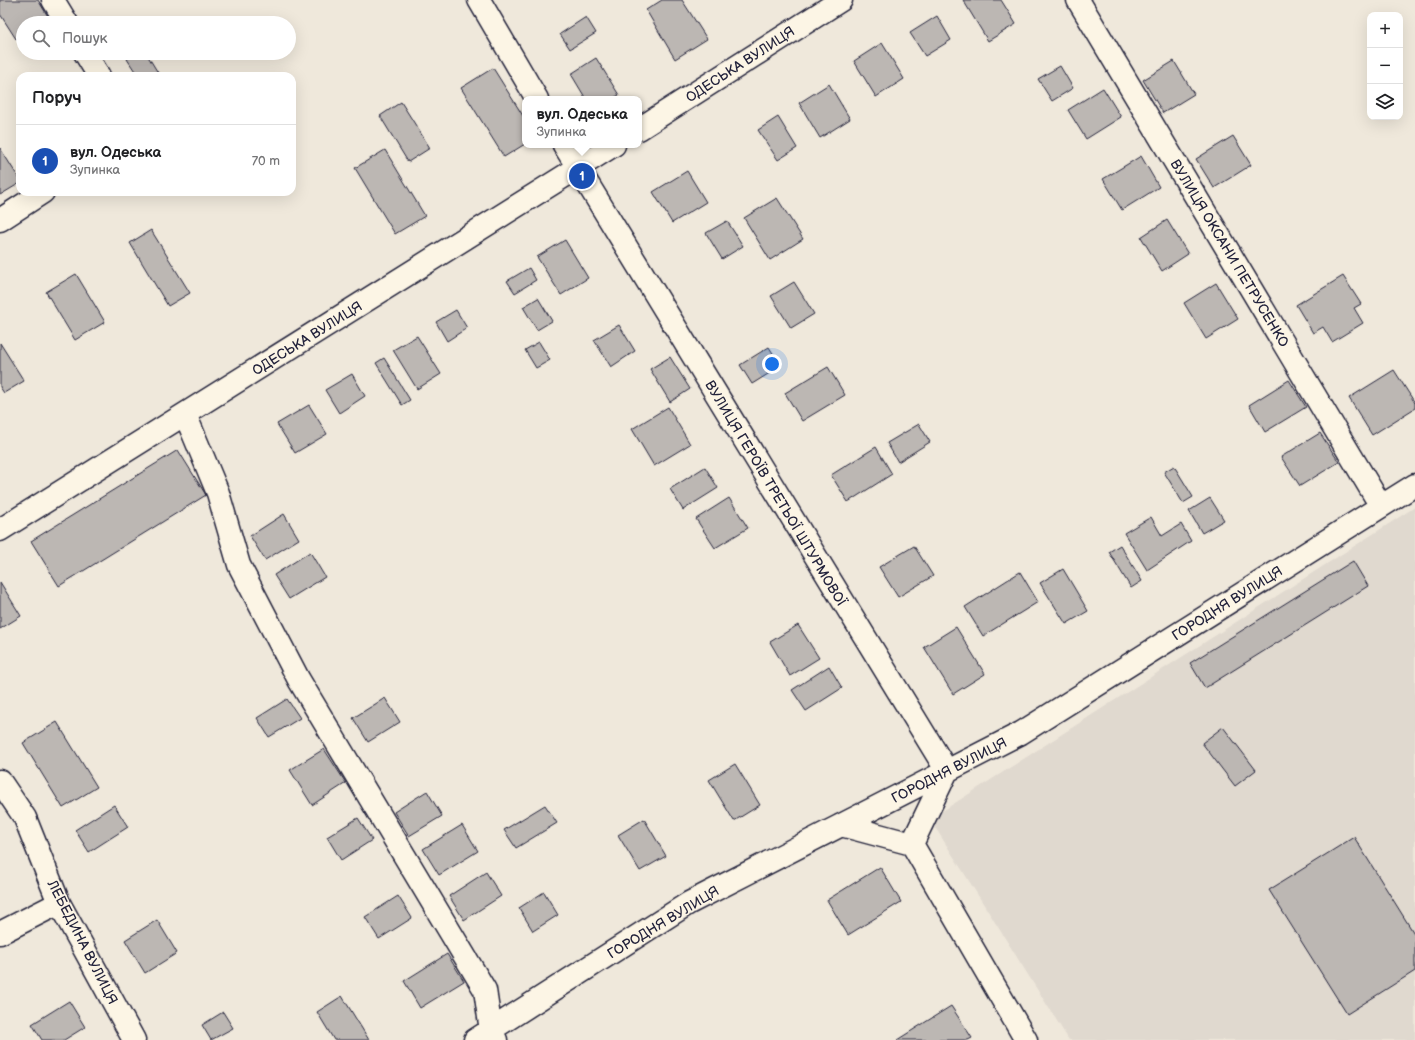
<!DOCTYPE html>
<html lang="uk">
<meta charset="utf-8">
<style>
body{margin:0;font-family:"Balsamiq Sans",sans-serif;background:#f2f2f2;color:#202124}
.controls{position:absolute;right:12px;top:12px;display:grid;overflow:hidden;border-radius:8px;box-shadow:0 4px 16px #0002}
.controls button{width:36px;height:36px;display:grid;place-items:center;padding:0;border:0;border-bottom:1px solid #e0e0e0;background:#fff;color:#202124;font:20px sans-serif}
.you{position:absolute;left:772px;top:364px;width:14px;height:14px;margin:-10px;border:3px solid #fff;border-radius:50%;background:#1a73e8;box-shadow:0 0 0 6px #1a73e833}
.badge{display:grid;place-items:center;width:26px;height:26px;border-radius:50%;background:#db2777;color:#fff;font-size:13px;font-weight:700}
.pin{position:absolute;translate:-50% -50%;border:2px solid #fff;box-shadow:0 1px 4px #0006}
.popup{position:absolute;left:522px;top:96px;width:120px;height:52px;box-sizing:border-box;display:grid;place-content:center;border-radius:8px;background:#fff;filter:drop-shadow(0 1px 3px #0005);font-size:13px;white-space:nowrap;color:#757577}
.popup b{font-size:15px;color:#202124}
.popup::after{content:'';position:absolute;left:50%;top:100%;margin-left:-8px;border:8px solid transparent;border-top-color:#fff}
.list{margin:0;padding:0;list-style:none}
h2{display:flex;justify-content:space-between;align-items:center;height:52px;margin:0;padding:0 16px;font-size:17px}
h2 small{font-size:13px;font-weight:400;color:#757577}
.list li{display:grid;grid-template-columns:26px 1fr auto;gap:12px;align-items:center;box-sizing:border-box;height:72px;padding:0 16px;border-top:1px solid #e0e0e0}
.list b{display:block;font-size:15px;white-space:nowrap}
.list p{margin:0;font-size:13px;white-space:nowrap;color:#757577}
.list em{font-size:13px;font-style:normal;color:#757577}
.icon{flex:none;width:22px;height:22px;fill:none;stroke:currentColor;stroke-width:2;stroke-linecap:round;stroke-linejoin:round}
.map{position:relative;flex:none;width:1415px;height:1040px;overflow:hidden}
.search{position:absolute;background:#fff;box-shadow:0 4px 16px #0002;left:16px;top:16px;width:280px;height:44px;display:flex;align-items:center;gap:10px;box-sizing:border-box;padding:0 14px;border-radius:22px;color:#757577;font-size:15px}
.panel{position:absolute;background:#fff;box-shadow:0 4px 16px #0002;left:16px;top:72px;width:280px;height:124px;border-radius:12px}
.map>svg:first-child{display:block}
</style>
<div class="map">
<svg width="1415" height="1040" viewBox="0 0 1415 1040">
<rect width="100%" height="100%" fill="#efe8db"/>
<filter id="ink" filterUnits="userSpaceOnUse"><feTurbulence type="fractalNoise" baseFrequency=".025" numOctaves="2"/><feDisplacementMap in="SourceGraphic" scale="8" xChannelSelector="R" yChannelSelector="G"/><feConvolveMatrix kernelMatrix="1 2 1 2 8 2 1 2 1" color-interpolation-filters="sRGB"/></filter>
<g filter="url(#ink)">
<path fill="#e0d9cf" d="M1415,507V1040H1069L930,819Z"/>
<path fill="#bcb7b3" stroke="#22223b" d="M0,0H38L49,18L42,23H23V34L16,39L0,14Z
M662,0H682L707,39L675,59L646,10Z
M963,0H1001L1016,24L988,41Z
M937,16L951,40L925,56L910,33Z
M586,17L596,33L570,49L560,34Z
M882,43L904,79L876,97L854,61Z
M137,53H146L160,76H138L127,59Z
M596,58L619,95L612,99H586L571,74Z
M1174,61L1194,94L1163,113L1143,80Z
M1060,66L1073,88L1052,101L1038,79Z
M493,68L525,119V144L504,157L461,88Z
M829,84L850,119L820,138L799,103Z
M1103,88L1121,117L1086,139L1068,110Z
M401,102L430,148L408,162L380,116Z
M778,117L797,148L778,160L758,130Z
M1233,136L1251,165L1214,188L1196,159Z
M0,148L20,180V183L0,195Z
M385,150L425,216L395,234L355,168Z
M1141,156L1159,187L1122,210L1103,179Z
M687,171L706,202L672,223L653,192Z
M777,198L803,239L770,260L744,218Z
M1167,220L1188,254L1162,271L1141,237Z
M727,221L743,246L722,259L706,233Z
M151,230L190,293L168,306L130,243Z
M565,240L588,278L561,295L537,257Z
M529,268L536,280L515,293L507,281Z
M76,274L105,322L75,340L46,292Z
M1343,276L1361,304L1354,308L1363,323L1332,342L1323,327L1313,333L1296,305Z
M794,282L814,314L791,328L771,296Z
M1216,283L1238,319L1206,339L1184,303Z
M538,298L552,321L537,330L523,307Z
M456,310L467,328L447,341L436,322Z
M619,325L635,351L611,367L594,340Z
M417,336L441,374L417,389L393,350Z
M539,342L550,360L536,368L525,350Z
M0,343L24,381L4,393L0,387Z
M769,347L781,366L752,384L740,365Z
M670,357L690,389L670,402L650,369Z
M384,358L410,400L402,405L376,363Z
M828,367L845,395L802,421L785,393Z
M1394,370L1415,403V408L1372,435L1349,398Z
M352,374L365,396L339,413L325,390Z
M1289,380L1306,407L1265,432L1249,405Z
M309,405L327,434L295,453L277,424Z
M668,407L690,444L654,466L632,429Z
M919,424L930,442L898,462L887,443Z
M1320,433L1339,462L1300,486L1281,457Z
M876,447L892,474L848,502L831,475Z
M178,450L206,495L59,586L31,541Z
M1174,466L1193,497L1183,503L1164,472Z
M705,467L718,488L683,510L670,489Z
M729,498L748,528L715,548L696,519Z
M1210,498L1224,520L1202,533L1189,511Z
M284,514L299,539L265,560L250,536Z
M1151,517L1162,536L1181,524L1191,541L1147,570L1124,533Z
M1120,545L1142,581L1131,588L1109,552Z
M914,546L933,576L898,597L879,567Z
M310,552L325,577L289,599L274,575Z
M1353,561L1368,586L1205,688L1190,663Z
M1063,569L1088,611L1066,624L1040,583Z
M1020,572L1038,602L983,636L965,607Z
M0,582L21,616L0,629Z
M798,625L819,658L790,676L770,642Z
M956,627L985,674L953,694L924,647Z
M829,666L842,688L806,711L792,690Z
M385,698L400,722L368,742L353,718Z
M287,699L300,718L269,737L257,718Z
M57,722L97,787L63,808L23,743Z
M1223,727L1256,770L1235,786L1202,743Z
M324,749L346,783L312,805L290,770Z
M735,764L760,805L734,821L709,780Z
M427,791L442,816L409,836L394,812Z
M114,805L128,827L89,852L75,830Z
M545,805L557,823L516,848L504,830Z
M358,818L372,840L341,860L327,837Z
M644,819L666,856L640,871L618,835Z
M462,825L478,851L439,875L423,849Z
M1354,837L1415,935V971L1347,1014L1269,890Z
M880,867L901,902L848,935L827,900Z
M486,872L501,896L464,920L449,896Z
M544,892L558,915L533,931L519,908Z
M398,896L412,918L379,939L365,917Z
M157,920L177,953L145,973L125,940Z
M447,954L464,981L420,1008L404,981Z
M342,996L369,1040H334L317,1012Z
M69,1001L85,1027L64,1040H42L32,1024Z
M951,1006L972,1038L968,1040H897Z
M223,1012L233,1028L211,1040L202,1025Z"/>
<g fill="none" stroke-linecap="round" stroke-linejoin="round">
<g stroke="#22223b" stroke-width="25">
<path id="minor" d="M53,0L67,23
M479,0L537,99
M1078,0L1381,506
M85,53L99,76
M639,129L841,0
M564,145L947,771L912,844
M0,220L43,192
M185,414L218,493L239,565L299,680L485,990L491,1031L496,1040
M0,530L614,145
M0,781L25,818L59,903L134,1040
M841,825L912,844L1026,1040
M0,933L59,903
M475,1040L689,903L1021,733L1415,485"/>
</g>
<use href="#minor" stroke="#fcf5e5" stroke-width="22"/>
</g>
</g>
<g text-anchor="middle" stroke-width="3" stroke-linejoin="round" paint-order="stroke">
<g font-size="14" fill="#22223b" stroke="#fcf5e5">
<text transform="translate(740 64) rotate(-33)" y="5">ОДЕСЬКА ВУЛИЦЯ</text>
<text transform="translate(1230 253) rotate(59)" y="5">ВУЛИЦЯ ОКСАНИ ПЕТРУСЕНКО</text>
<text transform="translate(307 338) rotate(-32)" y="5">ОДЕСЬКА ВУЛИЦЯ</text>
<text transform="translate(776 493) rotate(59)" y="5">ВУЛИЦЯ ГЕРОЇВ ТРЕТЬОЇ ШТУРМОВОЇ</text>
<text transform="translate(1227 603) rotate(-32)" y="5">ГОРОДНЯ ВУЛИЦЯ</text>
<text transform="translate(949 770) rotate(-27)" y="5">ГОРОДНЯ ВУЛИЦЯ</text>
<text transform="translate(663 922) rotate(-31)" y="5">ГОРОДНЯ ВУЛИЦЯ</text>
<text transform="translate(83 942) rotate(63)" y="5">ЛЕБЕДИНА ВУЛИЦЯ</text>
</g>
</g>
</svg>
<div class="controls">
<button>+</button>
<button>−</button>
<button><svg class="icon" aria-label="layers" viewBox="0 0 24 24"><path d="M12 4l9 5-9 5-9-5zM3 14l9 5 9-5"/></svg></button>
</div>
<div class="you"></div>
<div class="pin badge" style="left:582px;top:176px;background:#1a4fb4">1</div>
<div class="popup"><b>вул. Одеська</b>Зупинка</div>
<div class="search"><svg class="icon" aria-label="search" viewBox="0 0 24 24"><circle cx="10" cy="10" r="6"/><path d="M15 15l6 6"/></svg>Пошук</div>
<section class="panel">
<h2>Поруч<small></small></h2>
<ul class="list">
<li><span class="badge" style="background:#1a4fb4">1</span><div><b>вул. Одеська</b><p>Зупинка</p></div><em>70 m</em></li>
</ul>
</section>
</div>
